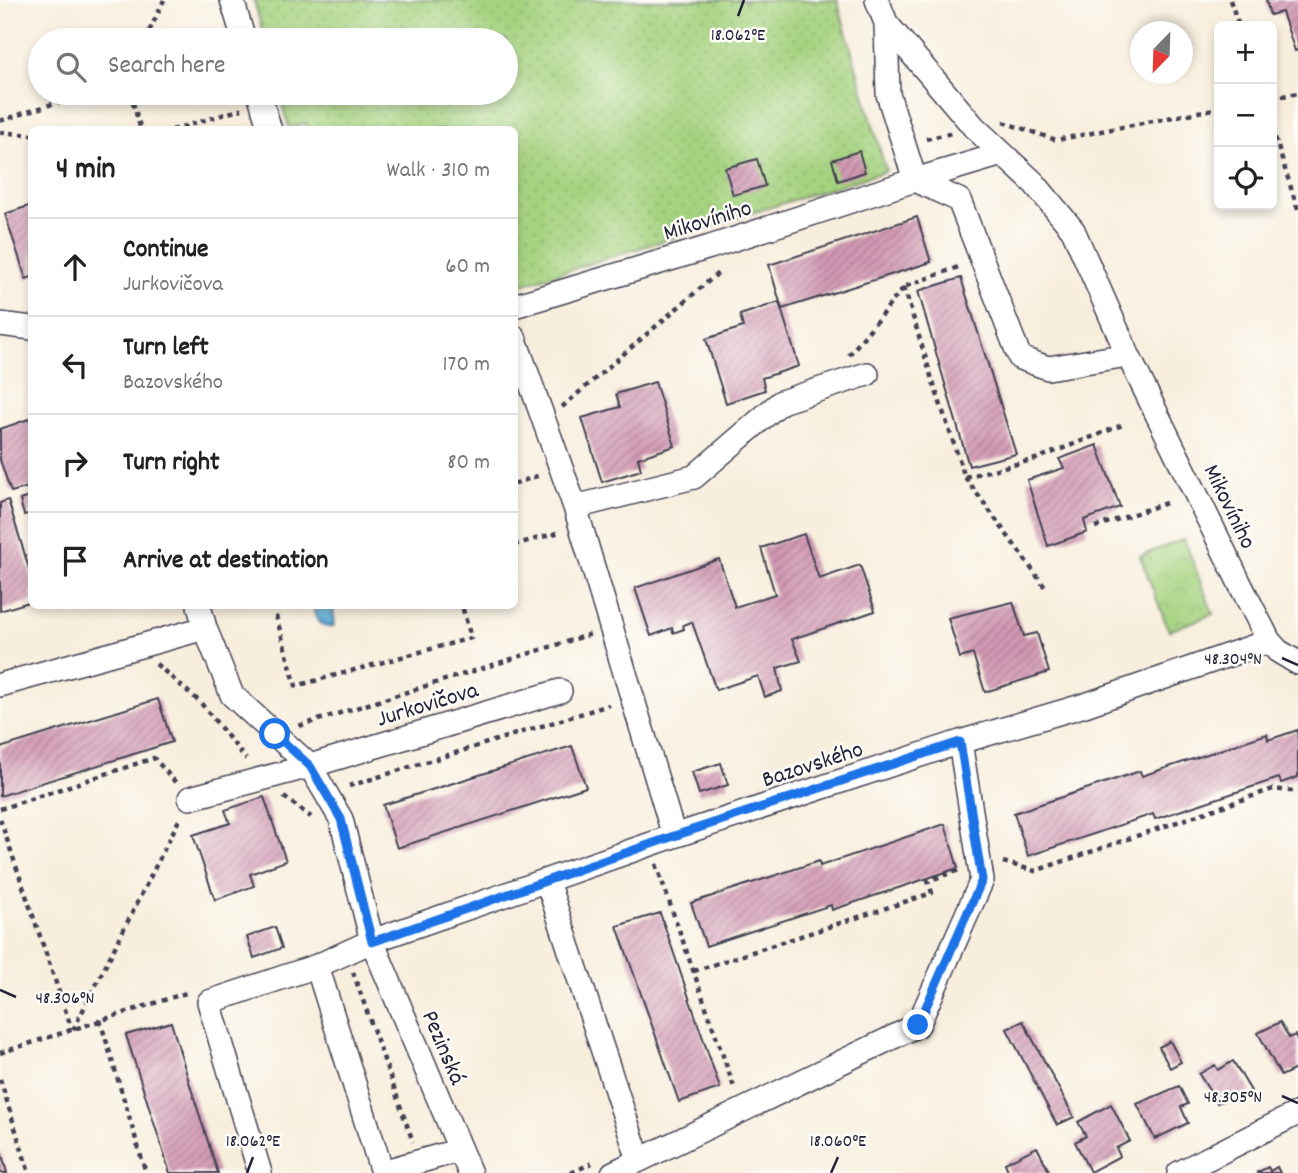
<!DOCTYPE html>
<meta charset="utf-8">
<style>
body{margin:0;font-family:Dekko,sans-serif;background:#f6f6f6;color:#222}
.controls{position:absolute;right:21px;top:21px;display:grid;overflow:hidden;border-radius:10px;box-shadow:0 4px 10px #0003}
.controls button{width:63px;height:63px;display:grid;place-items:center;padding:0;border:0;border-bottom:2px solid #e0e0e0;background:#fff;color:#222;font:35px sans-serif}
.compass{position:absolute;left:1130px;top:21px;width:63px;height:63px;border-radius:50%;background:#fff;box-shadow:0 4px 10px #0003;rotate:203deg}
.stop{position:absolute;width:21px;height:21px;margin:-16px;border:5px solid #1a73e8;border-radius:50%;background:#fff}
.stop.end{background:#1a73e8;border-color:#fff;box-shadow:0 2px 7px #0008}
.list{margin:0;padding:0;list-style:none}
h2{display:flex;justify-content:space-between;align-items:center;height:91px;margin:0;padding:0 28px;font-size:30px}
h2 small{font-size:23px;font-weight:400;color:#767676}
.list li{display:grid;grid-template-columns:46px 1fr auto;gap:21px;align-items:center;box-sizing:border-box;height:98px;padding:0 28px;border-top:2px solid #e0e0e0}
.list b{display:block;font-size:26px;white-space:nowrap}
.list p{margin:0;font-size:23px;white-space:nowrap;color:#767676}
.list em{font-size:23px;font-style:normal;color:#767676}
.icon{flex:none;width:38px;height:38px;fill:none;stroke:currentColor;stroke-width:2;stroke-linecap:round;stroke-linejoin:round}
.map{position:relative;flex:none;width:1298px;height:1173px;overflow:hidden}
.search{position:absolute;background:#fff;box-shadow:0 4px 10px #0003;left:28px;top:28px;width:490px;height:77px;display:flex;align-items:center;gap:18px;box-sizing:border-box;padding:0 24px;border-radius:38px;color:#767676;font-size:26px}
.panel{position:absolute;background:#fff;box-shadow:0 4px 10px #0003;left:28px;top:126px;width:490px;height:483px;border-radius:10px}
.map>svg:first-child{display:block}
</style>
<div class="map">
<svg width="1298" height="1173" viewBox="0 0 1298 1173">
<defs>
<pattern id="grass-dots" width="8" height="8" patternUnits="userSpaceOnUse" patternTransform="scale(1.75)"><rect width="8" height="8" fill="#a6d380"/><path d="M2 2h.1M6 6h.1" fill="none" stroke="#8fb570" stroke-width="1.8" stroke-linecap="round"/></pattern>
<pattern id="park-crowns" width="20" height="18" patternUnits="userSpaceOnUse" patternTransform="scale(1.75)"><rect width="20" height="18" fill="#a6d380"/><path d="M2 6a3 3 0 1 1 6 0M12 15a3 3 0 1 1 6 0" fill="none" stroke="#8fb570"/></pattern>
<pattern id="water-waves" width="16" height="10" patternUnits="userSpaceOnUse" patternTransform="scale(1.75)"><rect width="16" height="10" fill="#60b0db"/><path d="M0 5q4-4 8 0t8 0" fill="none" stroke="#4f8fb3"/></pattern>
<pattern id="building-hatch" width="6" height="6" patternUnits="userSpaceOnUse" patternTransform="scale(1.75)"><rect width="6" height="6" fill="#d299b3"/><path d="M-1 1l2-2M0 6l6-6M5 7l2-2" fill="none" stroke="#aa7c93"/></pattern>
</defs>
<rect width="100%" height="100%" fill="#fdfcf7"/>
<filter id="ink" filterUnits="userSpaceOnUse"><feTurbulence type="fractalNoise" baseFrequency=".0143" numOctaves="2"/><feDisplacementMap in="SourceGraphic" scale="14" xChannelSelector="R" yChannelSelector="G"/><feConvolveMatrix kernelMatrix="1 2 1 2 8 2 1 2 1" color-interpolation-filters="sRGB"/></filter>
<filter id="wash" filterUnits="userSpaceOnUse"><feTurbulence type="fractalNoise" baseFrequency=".00686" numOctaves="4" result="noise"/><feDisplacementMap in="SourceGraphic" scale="28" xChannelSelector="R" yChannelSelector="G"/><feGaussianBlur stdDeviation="1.57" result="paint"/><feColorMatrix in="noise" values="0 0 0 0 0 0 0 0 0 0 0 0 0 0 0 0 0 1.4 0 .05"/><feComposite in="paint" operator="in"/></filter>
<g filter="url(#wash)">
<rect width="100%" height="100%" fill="#f8eedd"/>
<path fill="url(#grass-dots)" stroke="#647a5e" stroke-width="2" d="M254,0H837L886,171L515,287L514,130H309L306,123L289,128L279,93H506V40H265Z"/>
<path fill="url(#park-crowns)" stroke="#647a5e" stroke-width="2" d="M1184,539L1213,614L1169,631L1140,556Z"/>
<path fill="url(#water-waves)" stroke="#41698b" stroke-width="2" d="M314,606H337L333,609L335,624L332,627C320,629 313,616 314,606Z"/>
<g id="blocks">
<path fill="url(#building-hatch)" d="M1266,0H1298V50L1295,51L1282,12L1270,15Z
M859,151L865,172L838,181L832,160Z
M757,159L765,186L733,195L725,168Z
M32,205V277L26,279L5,214Z
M917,217L931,262L782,309L769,265Z
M961,278L1016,454L969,466L918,291Z
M779,302L799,366L762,378L765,390L726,403L706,339L743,327L740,315Z
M655,382L675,446L638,458L641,470L602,482L582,418L620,407L616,394Z
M32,418V491L29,487L11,492L0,460V429Z
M1097,445L1120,507L1084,520L1087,532L1048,546L1027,480L1064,468L1059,459Z
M32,496V513L24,515L20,500Z
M8,500L32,578V601L0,611V503Z
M804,534L819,579L860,565L875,611L792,639L801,661L777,668L782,691L765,697L758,676L716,690L692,622L683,625L684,629L673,633L672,628L651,636L635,588L719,559L735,607L775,594L761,548Z
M1013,602L1024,636L1037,633L1049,672L985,692L973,654L960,658L948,618Z
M158,699L172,742L0,796V748Z
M1298,730V777L1281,783L1279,778L1155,819L1153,814L1028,856L1014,813L1140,771L1142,776L1267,734L1268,740Z
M572,746L586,787L397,848L383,805Z
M721,763L728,785L699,794L692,772Z
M264,797L286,861L250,874L254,886L215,900L193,835L230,823L225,810Z
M945,824L958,868L832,910L831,905L706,946L691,903L819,861L820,866Z
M660,913L720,1088L679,1102L617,926Z
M275,927L282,948L254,958L247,937Z
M1023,1021L1074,1117L1057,1125L1007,1029Z
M171,1022L190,1085L218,1173H170L126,1035Z
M1280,1022L1289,1038L1295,1035L1298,1042V1068L1281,1076L1258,1033Z
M1170,1041L1181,1062L1170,1068L1159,1047Z
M1233,1061L1251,1091L1235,1101L1232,1097L1217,1103L1199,1074L1215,1065L1218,1070Z
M1179,1086L1188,1104L1181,1107L1188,1123L1155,1139L1137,1104Z
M1111,1104L1130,1141L1116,1148L1120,1156L1090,1172L1075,1142L1086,1136L1078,1122Z
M1037,1147L1050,1173H1009L1005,1163Z
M1,1151L7,1173H0Z
M1268,1167L1270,1171L1277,1167L1280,1173H1256Z"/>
</g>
</g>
<g filter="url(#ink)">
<use href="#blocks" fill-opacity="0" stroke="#424153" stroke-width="2"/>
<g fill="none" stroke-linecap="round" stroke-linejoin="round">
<g stroke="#424153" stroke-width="26">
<path id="minor" d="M232,0L244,40
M877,0L886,23L888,94L915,180L959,200L1020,358L1048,368L1128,355
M886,23L974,127L1034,183L1073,230L1128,355L1241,586L1269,641L1278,651L1298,663
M259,93L270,130
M514,306L710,247L915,180L1002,154
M0,324L32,328
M514,337L575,507L674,836
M575,507L694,477L781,402L867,374
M199,606L205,628L232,695L310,766L341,819L372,941L470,1173
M0,685L205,628
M190,798L310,766L560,691
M547,881L639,1160
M317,966L382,1172L460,1150
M260,1173L209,1002L317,966L372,941L674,836L960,742L1085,705L1269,641
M613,1173L918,1025L982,880L960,742
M1179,1173L1298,1113"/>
</g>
<path stroke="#424153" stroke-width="4.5" stroke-dasharray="5 5" stroke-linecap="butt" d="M1230,0L1239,26
M145,40L164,0
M130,93L141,130
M1272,98L1298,93
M0,121L86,93
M1003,122L1056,140L1219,108
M1272,128L1298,210
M172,130L242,109
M0,132L32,135
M926,139L952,133
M904,287L931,376L965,477L1047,590
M849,355L904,287L961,266
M562,407L718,273
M965,477L1036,459L1125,424
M514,484L540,475
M1095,527L1169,502
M514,545L560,532
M273,606L296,686L471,638L462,606
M156,664L200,702L246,759
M299,726L591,634
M349,786L609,705
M284,797L311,817
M0,809L154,758L176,783
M0,819L72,1030
M1003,862L1035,871L1273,789L1298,792
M656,864L735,1090
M694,971L932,893L928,881L959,870
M353,972L413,1142
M100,1020L146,1173
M73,1030L181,816
M0,1053L189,992
M0,1079L29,1173
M571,1173L592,1163"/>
<use href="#minor" stroke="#fff" stroke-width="23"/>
</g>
</g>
<g fill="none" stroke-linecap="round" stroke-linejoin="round" filter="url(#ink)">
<path stroke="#1a73e8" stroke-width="9" d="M275,734L310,766L341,819L372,942L674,836L960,742L982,880L918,1025"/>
</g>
<path fill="none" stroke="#22223b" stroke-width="2.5" d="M738,16L744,0M1282,658L1298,665M0,990L16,997M1282,1096L1298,1103M247,1173L253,1157M831,1173L838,1157"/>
<g text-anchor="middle" stroke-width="5" stroke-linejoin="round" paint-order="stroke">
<g font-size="24" fill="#22223b" stroke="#fdfcf7">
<text transform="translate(707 219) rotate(-17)" y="8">Mikovíniho</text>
<text transform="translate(1231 506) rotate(64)" y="8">Mikovíniho</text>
<text transform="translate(427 703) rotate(-17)" y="8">Jurkovičova</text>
<text transform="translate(812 763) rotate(-18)" y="8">Bazovského</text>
<text transform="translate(445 1047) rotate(67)" y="8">Pezinská</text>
</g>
</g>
<g font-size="18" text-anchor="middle" fill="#22223b" stroke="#fdfcf7" stroke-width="5" stroke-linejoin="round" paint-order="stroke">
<text x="738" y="40">18.062°E</text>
<text x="1233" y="664">48.304°N</text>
<text x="65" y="1003">48.306°N</text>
<text x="1233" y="1102">48.305°N</text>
<text x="253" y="1146">18.062°E</text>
<text x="838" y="1146">18.060°E</text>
</g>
</svg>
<div class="controls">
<button>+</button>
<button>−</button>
<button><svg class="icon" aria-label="locate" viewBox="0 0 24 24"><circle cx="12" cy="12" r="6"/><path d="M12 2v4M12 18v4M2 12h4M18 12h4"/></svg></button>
</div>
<svg class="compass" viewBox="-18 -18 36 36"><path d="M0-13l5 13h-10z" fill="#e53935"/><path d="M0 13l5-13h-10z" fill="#767676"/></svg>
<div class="stop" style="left:275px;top:734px"></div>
<div class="stop end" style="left:918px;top:1025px"></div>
<div class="search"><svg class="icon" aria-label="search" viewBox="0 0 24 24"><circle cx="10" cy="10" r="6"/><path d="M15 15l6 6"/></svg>Search here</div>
<section class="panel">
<h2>4 min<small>Walk · 310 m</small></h2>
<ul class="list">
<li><svg class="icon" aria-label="ahead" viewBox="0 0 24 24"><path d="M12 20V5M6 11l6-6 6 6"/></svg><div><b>Continue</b><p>Jurkovičova</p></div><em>60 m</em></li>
<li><svg class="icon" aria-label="left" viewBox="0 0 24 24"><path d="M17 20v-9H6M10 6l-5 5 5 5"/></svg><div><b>Turn left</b><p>Bazovského</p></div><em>170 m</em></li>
<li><svg class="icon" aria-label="right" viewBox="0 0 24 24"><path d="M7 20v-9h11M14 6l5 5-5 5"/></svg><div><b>Turn right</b></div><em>80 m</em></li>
<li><svg class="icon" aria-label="arrive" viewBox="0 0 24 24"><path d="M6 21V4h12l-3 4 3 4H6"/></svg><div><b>Arrive at destination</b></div></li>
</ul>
</section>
</div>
